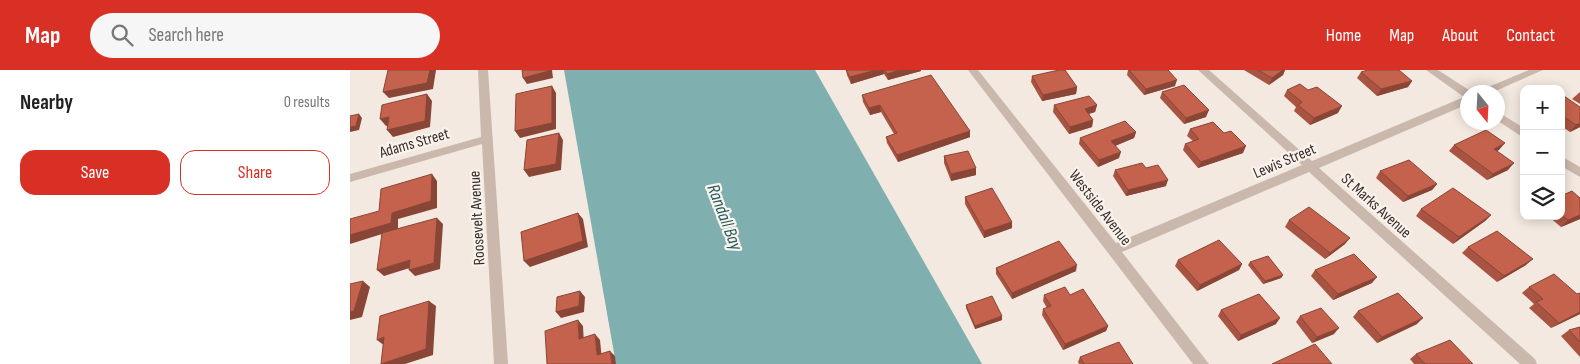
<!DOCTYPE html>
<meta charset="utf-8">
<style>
body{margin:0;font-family:"Sofia Sans Condensed",sans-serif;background:#f6f6f6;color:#222}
.controls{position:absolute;right:15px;top:15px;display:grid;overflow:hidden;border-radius:10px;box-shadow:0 2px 12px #0003}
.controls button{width:45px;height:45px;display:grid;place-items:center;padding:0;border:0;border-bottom:1px solid #e0e0e0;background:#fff;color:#222;font:25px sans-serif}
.compass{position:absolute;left:1110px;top:15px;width:45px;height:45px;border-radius:50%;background:#fff;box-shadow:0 2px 12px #0003;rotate:162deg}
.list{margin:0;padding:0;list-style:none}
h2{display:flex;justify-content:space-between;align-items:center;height:65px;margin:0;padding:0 20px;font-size:21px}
h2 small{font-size:16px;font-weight:400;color:#767676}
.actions{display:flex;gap:10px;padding:15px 20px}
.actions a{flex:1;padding:11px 0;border:1px solid #d93025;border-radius:15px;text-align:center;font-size:18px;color:#d93025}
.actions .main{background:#d93025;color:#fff}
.icon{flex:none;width:28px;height:28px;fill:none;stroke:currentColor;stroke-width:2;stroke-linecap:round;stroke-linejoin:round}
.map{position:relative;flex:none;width:1230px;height:294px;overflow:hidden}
header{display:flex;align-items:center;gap:30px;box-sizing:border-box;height:70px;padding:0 25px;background:#d93025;color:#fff}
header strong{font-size:24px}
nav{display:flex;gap:28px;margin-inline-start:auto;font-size:18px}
.search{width:350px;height:45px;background:#f6f6f6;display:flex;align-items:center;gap:12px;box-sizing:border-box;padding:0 18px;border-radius:28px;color:#767676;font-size:19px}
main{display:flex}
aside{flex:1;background:#fff}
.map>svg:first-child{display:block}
</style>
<header>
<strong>Map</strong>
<div class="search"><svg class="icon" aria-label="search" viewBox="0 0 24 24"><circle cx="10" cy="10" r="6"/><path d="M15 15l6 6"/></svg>Search here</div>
<nav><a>Home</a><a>Map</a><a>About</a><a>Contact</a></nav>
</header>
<main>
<aside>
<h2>Nearby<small>0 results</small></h2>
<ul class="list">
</ul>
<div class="actions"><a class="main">Save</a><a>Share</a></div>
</aside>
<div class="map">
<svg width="1230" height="294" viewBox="0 0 1230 294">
<rect width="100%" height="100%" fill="#f3e9e0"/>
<path fill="#7fb0af" d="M214,0H465L632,294H266Z"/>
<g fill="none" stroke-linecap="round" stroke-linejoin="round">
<path fill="#cbb8ac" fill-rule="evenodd" d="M128,0H138L158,294H144L132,74L0,112V104L131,67Z
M618,0H628L766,173L952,95L848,0H859L962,91L1114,27L1076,0H1088L1122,22H1118V34L969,98L1185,289L1187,294H1170L959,102L772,182L859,294H843Z
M1179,0H1193L1143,22H1130L1131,20Z
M1148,42L1174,58V68L1148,51Z
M1211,86L1230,97V107L1211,96Z"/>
</g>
<path fill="#a95442" d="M496,0H571V1L538,10L534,4L501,14L497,5Z
M778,0H818L825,16L794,25L777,5Z
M894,0H935L933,5L919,15Z
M1011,2L1062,11L1058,17L1027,26L1007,8Z
M682,6L727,17L726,24L692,31L681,12Z
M937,20L988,43L960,55L944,41L946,37L934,26Z
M812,22L856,47L834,54L810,28Z
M1230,22V34L1222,29Z
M1211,24L1230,57L1220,62L1211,56Z
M512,25L620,61V67L548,92L537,73L536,67L544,64L531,42L520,45L513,32Z
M704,35H747L745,42L739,44L743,50L742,57L719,64L703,42Z
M840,59L893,83L848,98L833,80L835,74L843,71L837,66Z
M786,62L784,68L765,76L769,88L748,97L729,74L730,68Z
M1104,75L1149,80L1147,81L1158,100L1137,110L1099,81Z
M594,86L626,105L601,111L594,93Z
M796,98L816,116L776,126L763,106L765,100Z
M1030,101L1087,114L1082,120L1053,132L1026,108Z
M1211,123L1213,125L1230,128V149L1211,157L1198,146H1211Z
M615,127L662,152V158L634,168L615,134Z
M1071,139L1141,145L1135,151L1103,174L1066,146Z
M939,150L995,174L975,189L935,157Z
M1118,177L1176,195L1147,212L1112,183Z
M828,190L892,194L889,200L847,221L825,196Z
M900,192L933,205L931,208L913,214L898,195Z
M646,198L726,201L662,229L646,204Z
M965,200L1022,213L983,230L961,206Z
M1179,217L1227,224L1230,223V244L1201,258L1179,238L1184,234L1172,223Z
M694,225H720L758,256L756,261L713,280L692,245L693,239L697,238L693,231Z
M616,235L652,246V250L625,259L616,238Z
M871,240L926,254L888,271L868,246Z
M1008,241L1067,254L1027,273L1003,247Z
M950,246L984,264L962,273L946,252Z
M1230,257V287L1211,266L1219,260Z
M1066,284L1123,294H1064L1060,289Z
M730,287L783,294H729L728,292Z"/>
<path fill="#894536" d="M80,0H86L83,19L39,28L33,22Z
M199,0H202L203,8L177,14L173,8Z
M526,0H534V4L501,14L500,7Z
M550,0H571V1L538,10L537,4Z
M933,0H935L933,5L919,15L922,8Z
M827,10L825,16L794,25L796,19Z
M1062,11L1058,17L1027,26L1031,19Z
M202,16L206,23V59L170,68L165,61Z
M727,17L726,24L692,31L693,25Z
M77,24L82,31L80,57L43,67L37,60Z
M530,35L531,42L520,45L519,38Z
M747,35L745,42L733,45L735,39Z
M992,36L988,43L960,55L964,48Z
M859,40L856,47L834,54L836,48Z
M9,44L12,48L9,60L0,62V57Z
M39,47L45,54L36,56L30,49Z
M743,50L742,57L719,64L720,57Z
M1230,53V57L1220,62L1226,55Z
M620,61V67L548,92L547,85Z
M786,62L784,68L760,78L761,71Z
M209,63L213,70L211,100L179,107L174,100Z
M1155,73L1149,80L1138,85L1144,79Z
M896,76L893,83L848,98L851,92Z
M771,82L769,88L748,97L749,90Z
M1164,93L1158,100L1137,110L1143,104Z
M626,98V105L601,111V104Z
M82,104L87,111V138L48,149V159L0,174V165L42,143Z
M818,110L816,116L776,126L778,120Z
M1087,114L1082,120L1053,132L1058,126Z
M228,143L233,149L238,177L180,197L174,191Z
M1141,145L1135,151L1103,174L1109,167Z
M1230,145V149L1211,157L1218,150Z
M87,148L93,154L90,199L65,206L59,200Z
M662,152V158L634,168V161Z
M1000,168L995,174L975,189L980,183Z
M1183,189L1176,195L1147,212L1154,206Z
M60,190L66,196L34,206L27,200Z
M892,194L889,200L847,221L850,215Z
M727,195L726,201L662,229V223Z
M933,205L931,208L913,214L915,211Z
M1027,207L1022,213L983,230L988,224Z
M13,211L20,217L12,247L0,250V242Z
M230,221L235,227L234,242L211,248L206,242Z
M79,231L86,236L83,285L55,294H31Z
M1230,242V244L1201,258L1209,253Z
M652,246V250L625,259V256Z
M930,248L926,254L888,271L891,265Z
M1073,248L1067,254L1027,273L1032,267Z
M228,250L233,256L234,275L229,269Z
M758,256L756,261L713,280L715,274Z
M989,258L984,264L962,273L967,267Z
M245,264L250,270L252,290L247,285Z
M34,267L35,276L27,270Z
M260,281L265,286L266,294H262Z"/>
<path fill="#c4624d" stroke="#894536" d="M38,0H80L77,13L33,22Z
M172,0H199V1L173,8Z
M496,0H526L500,7Z
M535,0H550L537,4Z
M709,0H715L727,17L693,25L682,6Z
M779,0H818L827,10L796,19Z
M908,0H933L922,8Z
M1018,0H1049L1062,11L1031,19L1011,2Z
M581,5L620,61L547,85L536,67L547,63L530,35L519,38L512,25Z
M950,14L958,20L967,17L992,36L964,48L948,35L952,32L937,20Z
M834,15L859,40L836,48L812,22Z
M202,16V53L165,61L166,24Z
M77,24L75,51L37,60L39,47L30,49L32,35Z
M1211,24L1230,37V53L1226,55L1211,45Z
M739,26L747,35L735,39L743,50L720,57L704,35Z
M9,44L6,56L0,57V46Z
M775,51L786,62L761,71L771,82L749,90L730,68Z
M863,52L874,63L881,61L896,76L851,92L835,74L849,69L840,59Z
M1136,60L1155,73L1144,79L1164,93L1143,104L1104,75Z
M209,63L206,94L174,100L177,70Z
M618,81L626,98L601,104L594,86Z
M1059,90L1087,114L1058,126L1030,101Z
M792,93L796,98L808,95L818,110L778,120L765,100Z
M82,104L81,131L42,143L41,153L0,165V149L29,141L31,119Z
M642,118L662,152L634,161L615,127Z
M1103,118L1141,145L1109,167L1071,139Z
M1222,121L1230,128V145L1218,150L1211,145V123L1213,125Z
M959,137L1000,168L980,183L939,150Z
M228,143L233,171L174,191L171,162Z
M87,148L84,193L59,200L60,190L27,200L32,163Z
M1147,161L1183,189L1154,206L1118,177Z
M869,170L892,194L850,215L828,190Z
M709,171L727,195L662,223L646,198Z
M1004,184L1027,207L988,224L965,200Z
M918,186L933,205L915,211L900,192Z
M1204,204L1227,224L1230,223V242L1209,253L1186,232L1193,229L1179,217Z
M13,211L4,241L0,242V214Z
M715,217L720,225L733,219L758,256L715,274L693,239L701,236L694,225Z
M230,221L229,236L206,242L207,227Z
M1048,223L1073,248L1032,267L1008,241Z
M909,224L930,248L891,265L871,240Z
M642,226L652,246L625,256L616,235Z
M79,231L76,279L31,294L34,267L27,270L30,246Z
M971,238L989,258L967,267L950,246Z
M228,250L229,269L245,264L247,285L260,281L262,294H197L195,261Z
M1230,257V272L1219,260Z
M1100,270L1123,294H1075L1066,284Z
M769,272L783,294H734L730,287Z
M965,274L982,294H922Z"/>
<g text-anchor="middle" stroke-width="4.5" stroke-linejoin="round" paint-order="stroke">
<g font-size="16" fill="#392e2b" stroke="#faf3ed">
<text transform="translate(64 72) rotate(-16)" y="6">Adams Street</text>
<text transform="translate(934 90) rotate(-23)" y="6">Lewis Street</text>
<text transform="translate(1027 135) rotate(42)" y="6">St Marks Avenue</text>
<text transform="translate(751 137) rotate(52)" y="6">Westside Avenue</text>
<text transform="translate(126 148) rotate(-93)" y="6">Roosevelt Avenue</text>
</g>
<g font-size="18" font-style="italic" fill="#205b5b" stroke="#faf3ed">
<text transform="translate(375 147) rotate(69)" y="6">Randall Bay</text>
</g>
</g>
</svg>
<div class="controls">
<button>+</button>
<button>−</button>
<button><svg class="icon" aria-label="layers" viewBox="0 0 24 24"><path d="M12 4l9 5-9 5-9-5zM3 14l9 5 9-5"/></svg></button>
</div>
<svg class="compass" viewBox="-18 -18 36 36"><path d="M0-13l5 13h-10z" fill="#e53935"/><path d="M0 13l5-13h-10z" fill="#767676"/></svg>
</div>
</main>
